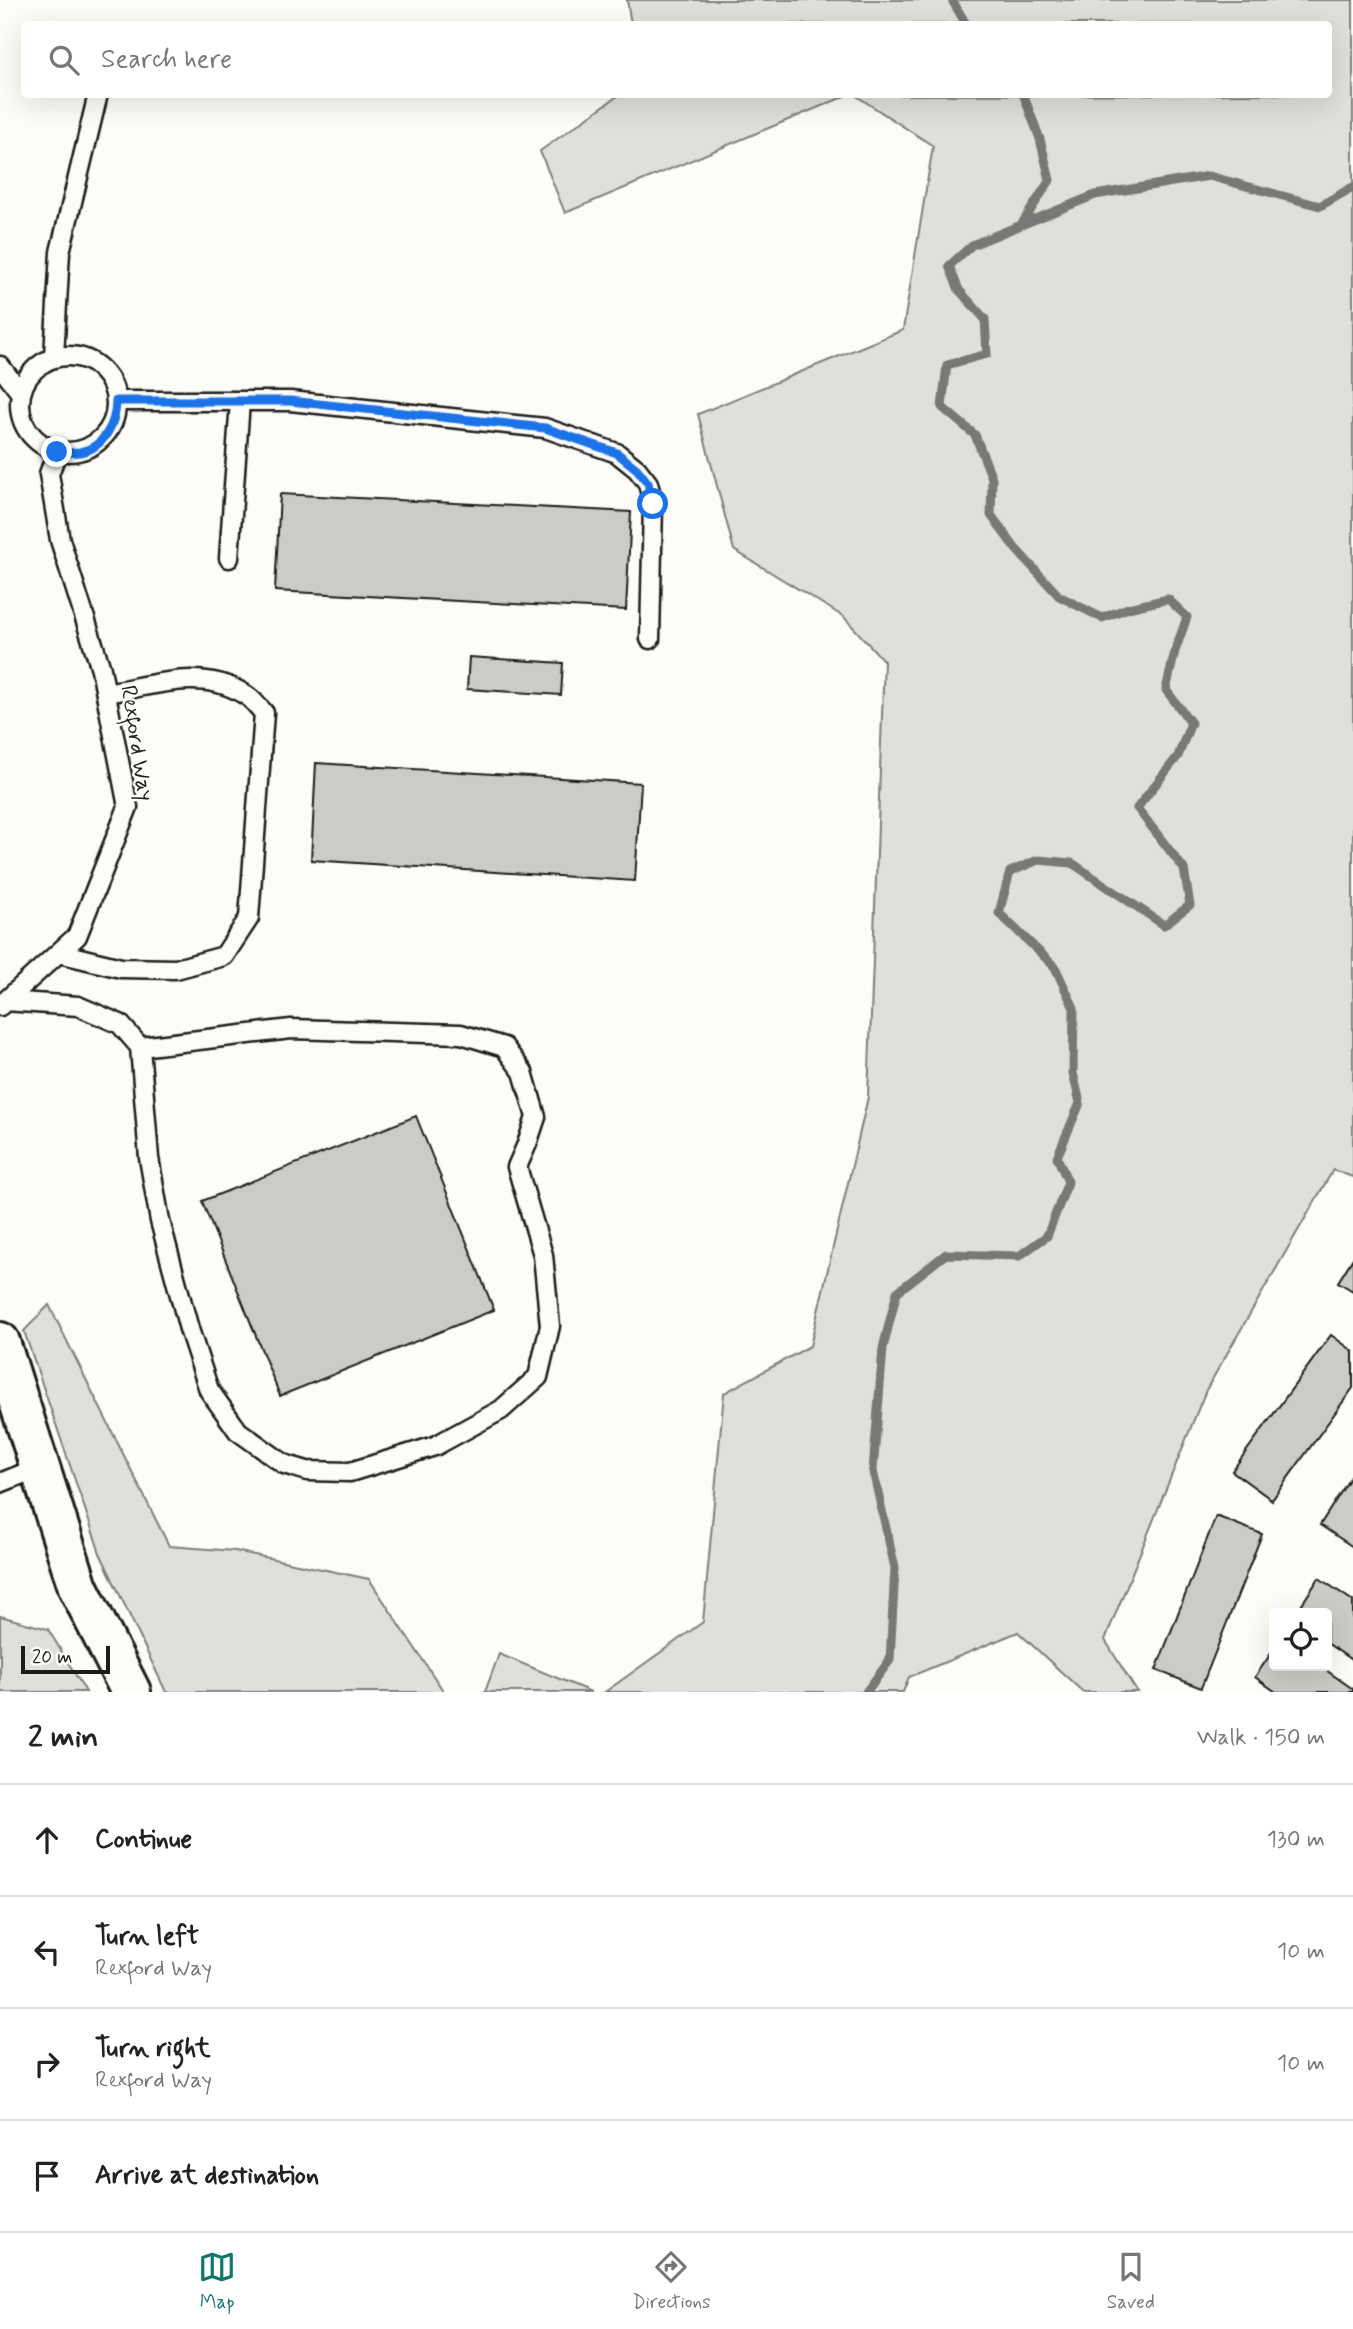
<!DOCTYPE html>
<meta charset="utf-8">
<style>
body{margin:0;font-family:Mynerve,sans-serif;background:#f2f2f2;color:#222}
.controls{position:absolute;right:21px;bottom:21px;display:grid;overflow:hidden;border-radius:7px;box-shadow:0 7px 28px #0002}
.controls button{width:63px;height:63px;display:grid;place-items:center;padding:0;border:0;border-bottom:2px solid #e0e0e0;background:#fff;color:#222;font:35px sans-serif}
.scale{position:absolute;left:21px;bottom:18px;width:89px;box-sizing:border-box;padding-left:7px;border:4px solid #1c1c1c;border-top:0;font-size:19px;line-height:24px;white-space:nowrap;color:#1c1c1c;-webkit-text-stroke:5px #fdfcf7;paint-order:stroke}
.stop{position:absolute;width:21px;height:21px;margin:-16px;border:5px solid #1a73e8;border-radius:50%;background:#fff}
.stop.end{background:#1a73e8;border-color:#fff;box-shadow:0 2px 7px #0008}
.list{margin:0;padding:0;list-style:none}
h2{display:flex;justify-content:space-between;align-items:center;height:91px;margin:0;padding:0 28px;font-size:30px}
h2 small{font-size:23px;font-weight:400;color:#767676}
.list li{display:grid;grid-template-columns:46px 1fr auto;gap:21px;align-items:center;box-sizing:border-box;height:112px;padding:0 28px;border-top:2px solid #e0e0e0}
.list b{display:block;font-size:26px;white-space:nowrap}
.list p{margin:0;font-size:23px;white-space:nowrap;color:#767676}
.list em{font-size:23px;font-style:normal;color:#767676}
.icon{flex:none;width:38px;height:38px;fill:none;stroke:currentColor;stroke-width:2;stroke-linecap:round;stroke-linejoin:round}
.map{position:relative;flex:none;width:1353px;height:1692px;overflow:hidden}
.search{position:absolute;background:#fff;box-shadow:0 7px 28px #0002;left:21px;right:21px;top:21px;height:77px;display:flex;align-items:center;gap:18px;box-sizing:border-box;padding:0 24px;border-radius:7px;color:#767676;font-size:26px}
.sheet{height:539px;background:#fff}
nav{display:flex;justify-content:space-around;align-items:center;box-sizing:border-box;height:98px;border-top:2px solid #e0e0e0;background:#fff;font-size:19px;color:#767676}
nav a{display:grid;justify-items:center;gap:4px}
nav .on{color:#0f766e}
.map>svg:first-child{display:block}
</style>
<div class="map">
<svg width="1353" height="1692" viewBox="0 0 1353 1692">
<rect width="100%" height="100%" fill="#fdfcf7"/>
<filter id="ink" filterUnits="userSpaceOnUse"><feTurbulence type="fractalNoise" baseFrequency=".0143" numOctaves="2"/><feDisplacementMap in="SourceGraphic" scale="14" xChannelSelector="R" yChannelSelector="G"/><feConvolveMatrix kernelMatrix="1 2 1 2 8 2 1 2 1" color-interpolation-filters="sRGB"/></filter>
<g filter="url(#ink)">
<path fill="#e0dfdb" stroke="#7e7e7c" stroke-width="2" d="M627,0H1353V1177L1333,1170L1206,1390L1105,1640L1137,1692H1083L1018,1632L909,1677L903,1692H605L703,1622L724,1393L810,1346L868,1097L884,661L844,617L734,550L698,414L903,330L933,146L855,95L1328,94V24H631Z
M619,95V94L848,95L565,213L540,151Z
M49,1305L169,1546L235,1551L369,1579L444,1692H166L100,1553L24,1331Z
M0,1616L48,1629L86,1692H0Z
M499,1654L591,1692H485Z"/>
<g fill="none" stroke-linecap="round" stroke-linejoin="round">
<path stroke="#797876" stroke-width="9" d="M952,0L966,24
M1021,225L1095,195L1209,176L1320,206L1353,187
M866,1692L890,1660L895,1568L873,1471L883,1348L897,1292L946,1254L1019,1256L1047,1236L1068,1182L1057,1157L1080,1103L1073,1073L1074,1008L1055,967L999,913L1010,872L1038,860L1072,863L1164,925L1190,905L1184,869L1137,808L1178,756L1191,723L1166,690L1175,651L1187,617L1168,599L1128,608L1102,618L1059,596L1015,548L991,515L992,478L975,435L942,407L947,365L987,354L985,319L959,290L949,266L972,245L1021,225L1050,180L1040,139L1023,94"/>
</g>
<path fill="#cccbc8" stroke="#1c1c1c" stroke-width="2" d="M280,494L631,512L626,610L275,591Z
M469,657L563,663L561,695L467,689Z
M316,763L641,783L635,881L311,860Z
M416,1116L494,1310L280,1396L202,1201Z
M1353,1258V1291L1338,1282Z
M1331,1335L1353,1351V1388L1272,1500L1232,1471Z
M1353,1473V1547L1320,1525Z
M1216,1516L1262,1534L1201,1688L1156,1670Z
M1319,1578L1353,1601V1661L1327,1643V1613H1296Z
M1274,1649V1666H1320L1353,1689V1692H1276L1255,1677Z"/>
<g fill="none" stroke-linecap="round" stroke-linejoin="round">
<g stroke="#1c1c1c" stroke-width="23">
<path id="lane" d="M20 404a48 48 0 1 1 96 0a48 48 0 1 1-96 0Z
M54,356L60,252L98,94
M0,366L20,392
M116,401H290L545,428L617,453L637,469L648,483L653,504L650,639
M229,558L240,401
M59,953L121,968L176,969L224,956L249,918L264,713C258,707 252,698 244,694C202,667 151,686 106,693
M5,1001L78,1006L120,1024L140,1047L149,1158L160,1221L189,1329L209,1390L238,1431L284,1464L307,1471L350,1472L435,1446L501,1410L538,1377L550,1326L543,1255L517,1167L527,1144L536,1117L523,1072L504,1047L461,1034L291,1029L140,1047
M0,1006L77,936L128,807L101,669L60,540L49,474L57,452
M0,1483L40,1467"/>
</g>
<g stroke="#1c1c1c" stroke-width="44">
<path id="secondary" d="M0,1342L78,1587L131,1692"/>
</g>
<use href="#lane" stroke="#fdfcf7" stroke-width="18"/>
<use href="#secondary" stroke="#fdfcf7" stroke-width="38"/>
</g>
</g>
<g fill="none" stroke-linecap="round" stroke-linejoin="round" filter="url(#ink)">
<path stroke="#1a73e8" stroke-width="9" d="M57,452C64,452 72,453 80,452C104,448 116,423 116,401H290L545,428L617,453L637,469L648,483L653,504"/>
</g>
<g text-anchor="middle" stroke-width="5" stroke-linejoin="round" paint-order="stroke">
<g font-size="23" fill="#1c1c1c" stroke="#fdfcf7">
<text transform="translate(138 743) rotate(81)" y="8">Rexford Way</text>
</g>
</g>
</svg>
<div class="controls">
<button><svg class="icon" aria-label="locate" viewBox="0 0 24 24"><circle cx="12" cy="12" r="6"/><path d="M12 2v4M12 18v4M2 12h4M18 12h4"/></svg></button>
</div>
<div class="scale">20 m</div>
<div class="stop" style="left:653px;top:504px"></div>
<div class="stop end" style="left:57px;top:452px"></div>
<div class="search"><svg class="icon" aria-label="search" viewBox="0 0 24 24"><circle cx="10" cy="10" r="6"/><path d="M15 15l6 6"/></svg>Search here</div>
</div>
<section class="sheet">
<h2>2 min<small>Walk · 150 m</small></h2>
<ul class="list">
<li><svg class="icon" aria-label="ahead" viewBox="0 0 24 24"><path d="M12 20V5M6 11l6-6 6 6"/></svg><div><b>Continue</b></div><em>130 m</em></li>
<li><svg class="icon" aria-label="left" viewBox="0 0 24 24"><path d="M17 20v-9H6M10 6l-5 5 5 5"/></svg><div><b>Turn left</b><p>Rexford Way</p></div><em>10 m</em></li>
<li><svg class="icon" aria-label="right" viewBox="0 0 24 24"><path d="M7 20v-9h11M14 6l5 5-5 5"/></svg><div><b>Turn right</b><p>Rexford Way</p></div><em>10 m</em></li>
<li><svg class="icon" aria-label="arrive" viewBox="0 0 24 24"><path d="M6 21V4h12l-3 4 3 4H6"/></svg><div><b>Arrive at destination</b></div></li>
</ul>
</section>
<nav>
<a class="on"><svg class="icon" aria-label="map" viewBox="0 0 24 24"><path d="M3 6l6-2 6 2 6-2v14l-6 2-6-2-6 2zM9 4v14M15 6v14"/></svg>Map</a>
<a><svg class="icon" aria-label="directions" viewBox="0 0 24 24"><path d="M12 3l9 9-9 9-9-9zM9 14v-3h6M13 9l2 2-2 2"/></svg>Directions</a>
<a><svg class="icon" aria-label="saved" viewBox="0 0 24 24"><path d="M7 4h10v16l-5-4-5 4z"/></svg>Saved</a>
</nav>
